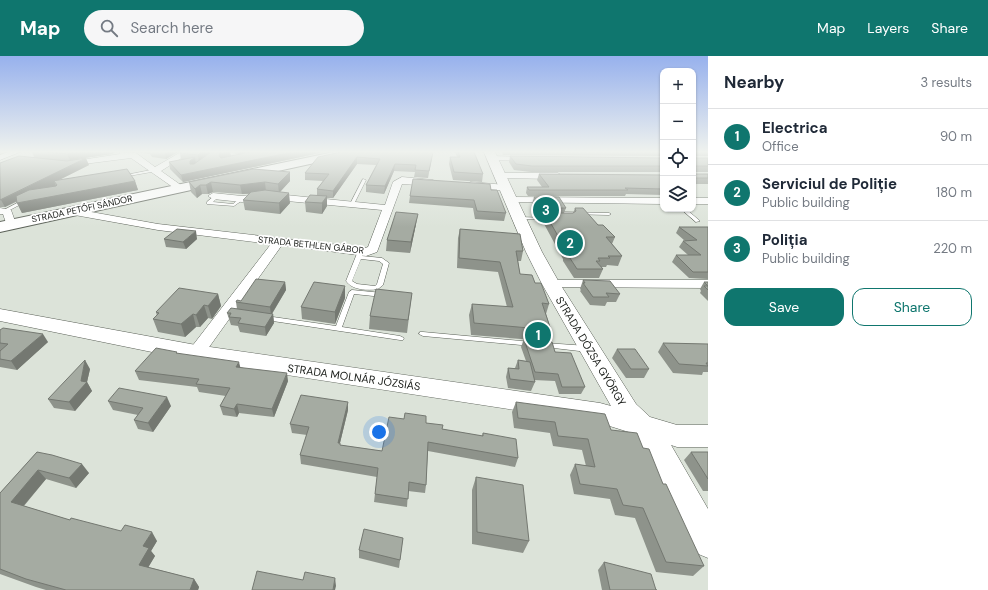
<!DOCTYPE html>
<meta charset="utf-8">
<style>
body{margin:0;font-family:"DM Sans",sans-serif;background:#f6f6f7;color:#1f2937}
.controls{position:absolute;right:12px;top:12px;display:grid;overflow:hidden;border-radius:8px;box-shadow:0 1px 3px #0004}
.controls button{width:36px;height:36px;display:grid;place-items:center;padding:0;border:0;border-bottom:1px solid #e0e1e3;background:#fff;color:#1f2937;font:20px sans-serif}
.you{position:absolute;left:379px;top:376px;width:14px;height:14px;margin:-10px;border:3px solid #fff;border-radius:50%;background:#1a73e8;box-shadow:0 0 0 6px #1a73e833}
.badge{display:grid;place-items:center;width:26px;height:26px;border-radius:50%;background:#0f766e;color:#fff;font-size:13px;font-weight:700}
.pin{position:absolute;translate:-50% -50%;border:2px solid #fff;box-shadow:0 1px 4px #0006}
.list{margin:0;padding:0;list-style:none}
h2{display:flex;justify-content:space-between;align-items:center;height:52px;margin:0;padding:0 16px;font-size:17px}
h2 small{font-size:13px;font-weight:400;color:#747a83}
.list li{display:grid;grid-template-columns:26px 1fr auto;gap:12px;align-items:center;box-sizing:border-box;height:56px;padding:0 16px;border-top:1px solid #e0e1e3}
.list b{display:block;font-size:15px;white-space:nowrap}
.list p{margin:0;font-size:13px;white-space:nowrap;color:#747a83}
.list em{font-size:13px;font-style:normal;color:#747a83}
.actions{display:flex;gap:8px;padding:12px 16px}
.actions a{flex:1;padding:9px 0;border:1px solid #0f766e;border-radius:12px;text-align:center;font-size:14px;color:#0f766e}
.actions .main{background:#0f766e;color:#fff}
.icon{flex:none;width:22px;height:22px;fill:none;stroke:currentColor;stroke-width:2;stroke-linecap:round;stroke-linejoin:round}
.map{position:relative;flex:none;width:708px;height:534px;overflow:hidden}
header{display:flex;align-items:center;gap:24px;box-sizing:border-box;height:56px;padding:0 20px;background:#0f766e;color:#fff}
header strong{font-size:19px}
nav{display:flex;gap:22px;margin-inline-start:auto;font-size:14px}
.search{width:280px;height:36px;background:#f6f6f7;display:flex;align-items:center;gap:10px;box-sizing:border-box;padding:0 14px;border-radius:22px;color:#747a83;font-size:15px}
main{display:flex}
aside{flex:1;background:#fff}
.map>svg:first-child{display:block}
</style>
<header>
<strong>Map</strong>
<div class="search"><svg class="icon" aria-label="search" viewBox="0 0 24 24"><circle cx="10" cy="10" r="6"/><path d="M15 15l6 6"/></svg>Search here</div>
<nav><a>Map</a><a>Layers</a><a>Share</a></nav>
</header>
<main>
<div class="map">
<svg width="708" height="534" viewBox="0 0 708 534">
<rect width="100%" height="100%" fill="#dce3d9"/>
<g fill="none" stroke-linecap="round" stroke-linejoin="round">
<g stroke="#5b6158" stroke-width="1">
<path id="lane" d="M156,113H157V115L123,121L121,120Z
M363,123L366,124L354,148L350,149V148Z
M214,140L218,141L213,146L233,148L240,142L244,143L234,150L207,148V146Z
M23,144L27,145L6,156L2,155Z
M681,153H686L700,165L696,166Z
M564,156L609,157L611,158L609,159L566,158L564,157Z
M518,161L553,162L555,163L553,164L520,163L518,162Z
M361,193L364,195L362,200L382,202L389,207L383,229L378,233C368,235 352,234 346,225L358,195ZM361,203L379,205L383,208L377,228L375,230L357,228L352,225Z
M352,234L383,237L386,239L383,241L354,238L342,271L400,280L404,282L403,284H400L266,264L263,262L266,260L336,270L349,236Z
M420,276H423L532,286L536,288L532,290L423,280L419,278Z
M542,287H545L588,290L592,293L588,296L545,291H542L541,289Z"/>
</g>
<g stroke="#5b6158" stroke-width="1">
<path id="street" d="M8,96H20L0,104V99Z
M120,96L136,97L155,111L181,96H191L161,115L185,132L180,135L177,134L131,102L68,110L64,108L68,106L120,98Z
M489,100L529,101L533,103L529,105L492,104L488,102Z
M500,117H558L562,120L558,123L497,122L496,120L497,118Z
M402,121L433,124L438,127L433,130L402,128L377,196L366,200L282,189L202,301L196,303L190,301L188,297L190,293L271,188L158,174L69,158L64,155L69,152L158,168L365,192L368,191L382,154L266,143L242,146L213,143L208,140L213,137L242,140L266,137L385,149L393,126Z
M471,126L506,129L511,132L506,135L468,131L466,129Z
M512,141L663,142V148L509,146L507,144Z
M693,142H708V148H693Z
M0,152L11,154L16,168L15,170H7L3,158H0Z
M551,224H708V232L546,231L544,228L546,225Z"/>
</g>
<g stroke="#5b6158" stroke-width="1">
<path id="secondary" d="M484,96H495L542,196L560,228L636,348L650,361L677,369H708V391H677L671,389L708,453V502L696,497L642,391L632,377L600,367L196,305L0,265V253L196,289L600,347L611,350L542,228L526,196Z"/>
</g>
<g stroke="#5b6158" stroke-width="2">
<path id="primary" d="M334,96H357L351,99L0,176V166Z"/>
</g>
<use href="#lane" fill="#fff" fill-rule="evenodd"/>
<use href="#street" fill="#fff" fill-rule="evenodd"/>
<use href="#secondary" fill="#fff" fill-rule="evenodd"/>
<use href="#primary" fill="#fff" fill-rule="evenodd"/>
</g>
<path fill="#8e938b" d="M32,96H115L112,98L76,103L89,109L59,124L135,125L138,134L22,157L17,147L16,146L5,151H0V107L34,101Z
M134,96H178L166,103L152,101L150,98Z
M230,96L231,100L237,99L233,96H324L183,126L170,113L169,106L181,104L180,97Z
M341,96H433L428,122L414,121L415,116L394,115L384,138L366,136V129L376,109L357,108L333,142H327V150L322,158L306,156L305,146L317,139V133L323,125L305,124V117Z
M455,96H474L483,118L482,126L453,124L449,108L450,101H457Z
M502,96H663V100L503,99Z
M693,96H708V100H695L696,102H708V116H695V118H708V128H693Z
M510,100L663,102V116H531L514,114L509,106Z
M290,116V125L280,136L290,147L280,158L245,154L243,144L249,138H242L213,136L208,138H202L197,142L191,136L189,126Z
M539,118L663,119V139L626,138L625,140H528L526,137L527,131H542L537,124Z
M491,134L506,157L504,165L475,163L473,152L409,147L410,140Z
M534,141L566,152L564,157H573L575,152L615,181L612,188L622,200L618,210L607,209L606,211H601L603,213L599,222H574L563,205V203L543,166L545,160H540L532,148Z
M416,168L410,197L386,195L387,184Z
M679,171H708V223L689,222L672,206L676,199H688L679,191L683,185H685L676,177Z
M460,173L523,195L521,205H518L520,218L535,227L549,248L546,258L551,274L546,285L471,279L469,259L472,248L507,251L498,216L457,212L458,182Z
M164,183H197L186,193L166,191Z
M583,224L620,238L616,246H607L605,250L590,249L580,235L581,234L580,233Z
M285,226L286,234L272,258H273L274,267L266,280L240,276L238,270L231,269L227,257L237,253L236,246L241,245Z
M704,226H708V245L700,237L701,235L700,233Z
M412,237L407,277L369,273L370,260Z
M218,238L221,250L212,263L208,262L200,271H196L185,281L158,276L153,263L157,260L156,256Z
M345,242L335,268L302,263L301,251Z
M0,274L48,286L17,314L0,311Z
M524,283L555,296L585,331L581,338H559L555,325L534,324L535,326L531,335L508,332L506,321L508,312H515L518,304L526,305L521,291Z
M663,287L708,289V316H703L702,319L673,317L658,296Z
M617,293L649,313L644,322H626L612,302Z
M177,297L240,311L288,325L274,361L239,357L237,361L223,359L220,350L226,340L199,336L197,331L139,324L135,315Z
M90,313L87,326L92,335L75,355L54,352L48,343Z
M108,345L171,350L153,376L138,373L134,364L138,359L113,354Z
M516,346L611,374L643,392L663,428L704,510L693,520L656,516L635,462L615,459L610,443L574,438L570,419L575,408L586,410L582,394L553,390L550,377L514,372L512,356Z
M348,354L340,387V389L382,395L426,367L442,373L482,380L483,377L518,402L515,411L428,395L426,429L425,437L408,435L407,451L374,446L377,421L301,408L300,399L307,379L292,377L290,368Z
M37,396L89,417L76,432L46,423L24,450L70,464L157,485L151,495L155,500L148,511L194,523L199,531L198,534H46L36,531L0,518V437Z
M691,396H708V435H703L684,404Z
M476,421L529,485L523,497L472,488V434Z
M403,482L399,512L359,502V494Z
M604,506L656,534H657H602L598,514Z"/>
<path fill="#747871" d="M79,96H115L112,98L70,104L67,98Z
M165,96H178L166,103Z
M201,96H211L199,106L198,99Z
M224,96H230L231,101L222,104L219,100L220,97Z
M238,96H263L238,100Z
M293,96H324L183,126L181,119Z
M195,101L196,108L192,115L190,105Z
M357,101V108L333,142V135Z
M86,102L89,109L55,126L54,125L58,135L42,132L5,151L1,144Z
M395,108L394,115L384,138L385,130Z
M290,116V125L279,137L278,128Z
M135,125L138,134L22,157L17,147Z
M211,126L213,136L208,138L206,129Z
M265,126L266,136L242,138L240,129Z
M200,129L202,138L197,142L195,133Z
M289,137L290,147L280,158L279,147Z
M327,140V150L322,158V147Z
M418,158L416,168L410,197L411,186Z
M196,175L197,183L186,193L183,186Z
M285,226L286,234L271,259L270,251Z
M345,230V242L335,268V256Z
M218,238L221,250L212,263L208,250Z
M204,249L208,262L200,271L196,259Z
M193,258L196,271L185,281L181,268Z
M273,258L274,267L266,280L265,271Z
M43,278L48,286L17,314L11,305Z
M85,304L90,313L87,326L92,335L75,355L69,346L81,325Z
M239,306L241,314L236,311Z
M287,317L288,325L274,361L272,353Z
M167,341L171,350L153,376L148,367Z
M348,346V354L338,395V387Z
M237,348L239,357L237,361L234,353Z
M82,408L89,417L76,432L69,422Z
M38,414L46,423L19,455L11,446Z
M152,476L157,485L151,495L155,500L145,517L139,509L143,490Z
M335,522L336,530L335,534H333Z
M194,523L199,531L198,534H190Z"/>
<path fill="#a5aba2" stroke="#747871" d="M46,96H79L67,98Z
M182,96H201L198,99L180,97Z
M211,96H224L220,97L219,100L221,102L250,96H293L181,119L169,106L195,101L190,105V108H194Z
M341,96H433L429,115L415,114L416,109L395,108L385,130L366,129L380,103L357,101L333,135L317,133L329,118L305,117L318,101Z
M458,96H474L483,118L454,116L450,101H460Z
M693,96H695L694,97L696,102H708V110H695V118H708V122H693Z
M19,100L67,105L86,102L0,144V107Z
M510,100L663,102V110H532L516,108Z
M127,113L135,125L17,147L16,140L29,134L56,130L57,129L54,125L40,127Z
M253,113L290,116L278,128L265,126L240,129L211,126L206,129H200L195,133L189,126Z
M539,118L663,119V133L625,132L628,134H529L527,131H549Z
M413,123L490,128L491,134H497L506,157L477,155L474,144L410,140Z
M265,134L289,137L279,147L243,144L251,136Z
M310,139L327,140L322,147L305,146Z
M534,141H559L566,152H542Z
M575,152H583L598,169H603L615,181H606L622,200H608L610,202H598L600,205H596L603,213H577L566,196H567L545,157H573L576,155Z
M396,156L418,158L411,186L387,184Z
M679,171H708V216H693L676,199H701L683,185L697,184Z
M177,173L196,175L183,186L164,183Z
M460,173L520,178L523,195H516L520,218L532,219L535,227H541L549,248L542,247L551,274L474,267L472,248L513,251L500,206L459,202Z
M256,223L285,226L270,251L236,246L237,244L241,245Z
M583,224L610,225L620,238L606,237L609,241H593L583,227H585Z
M314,226L345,230L335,256L301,251Z
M704,226H708V234L704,230H708Z
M179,232L218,238L208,250L204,249L196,259L193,258L181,268L153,263L159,257L156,256Z
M376,233L412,237L408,264L370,260Z
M231,252L273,258L265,271L238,267L241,262L229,261L231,257H227Z
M3,272L43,278L11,305L0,303V295L8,288L0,287V274Z
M524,283L552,286L555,296L571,297L585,331H562L558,318L535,316Z
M663,287L708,288V307H706L708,310L679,308Z
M156,292L177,296L176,297L239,306L236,311L287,317L272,353L237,348L234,353L220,350L230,332L196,328L199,323L135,315Z
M617,293H635L649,313H631Z
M85,304L81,325L87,326L69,346L48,343Z
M518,304L530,306L535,326L510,323L508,312L519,313Z
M119,332L167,341L148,367L134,364L143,352L108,345Z
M301,339L348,346L338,387H340V389L382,395L389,361L404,363L405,357L426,360V367L443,369L442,373L483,380V377L516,383L518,402L428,386L426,429L409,426L408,443L375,438L378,412L300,399L309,371L290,368Z
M516,346L605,358L611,374L637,377L643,392L649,393L663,428H666L704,510L666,506L643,452L623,449L617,433L580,428L575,408L595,411L588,383L558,380L555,366L518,362Z
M37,396L52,399L82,408L69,422L38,414L11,446L70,464L71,462L121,475L125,469L152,476L143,490L149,492L139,509L194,523L190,534H66L26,523L0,513V437Z
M691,396H708V423Z
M476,421L523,429L529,485L477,476Z
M364,473L403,482L400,504L359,494Z
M604,506L651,518L656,534H657H610Z
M257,515L303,524L305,516L335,522L333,534H252Z"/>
<linearGradient id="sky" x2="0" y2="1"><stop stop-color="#97b1ed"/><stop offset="0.56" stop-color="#eff2ee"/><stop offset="1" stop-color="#eff2ee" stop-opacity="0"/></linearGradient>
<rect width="708" height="171" fill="url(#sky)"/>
<g text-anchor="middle" stroke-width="3.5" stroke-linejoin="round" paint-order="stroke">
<g font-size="9" fill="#171a16" stroke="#fff">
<text transform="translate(82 153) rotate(-12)" y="3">STRADA PETŐFI SÁNDOR</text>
<text transform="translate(311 189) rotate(6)" y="3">STRADA BETHLEN GÁBOR</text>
</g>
<g font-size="11" fill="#171a16" stroke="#fff">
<text transform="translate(591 295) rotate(59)" y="4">STRADA DÓZSA GYÖRGY</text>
<text transform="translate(354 321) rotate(8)" y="4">STRADA MOLNÁR JÓZSIÁS</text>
</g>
</g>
</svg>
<div class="controls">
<button>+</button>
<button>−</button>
<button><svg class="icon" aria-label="locate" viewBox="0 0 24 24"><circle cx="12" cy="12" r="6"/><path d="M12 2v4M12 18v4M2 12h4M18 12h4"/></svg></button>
<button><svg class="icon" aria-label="layers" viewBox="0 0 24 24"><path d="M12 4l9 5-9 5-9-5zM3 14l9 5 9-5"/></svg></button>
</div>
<div class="you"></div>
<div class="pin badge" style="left:538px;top:279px">1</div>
<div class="pin badge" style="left:570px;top:187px">2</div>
<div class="pin badge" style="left:546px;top:154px">3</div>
</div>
<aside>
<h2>Nearby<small>3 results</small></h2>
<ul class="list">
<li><span class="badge">1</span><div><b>Electrica</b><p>Office</p></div><em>90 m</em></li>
<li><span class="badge">2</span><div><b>Serviciul de Poliție</b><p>Public building</p></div><em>180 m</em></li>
<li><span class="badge">3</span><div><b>Poliția</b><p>Public building</p></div><em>220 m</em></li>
</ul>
<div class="actions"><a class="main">Save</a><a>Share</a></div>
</aside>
</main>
